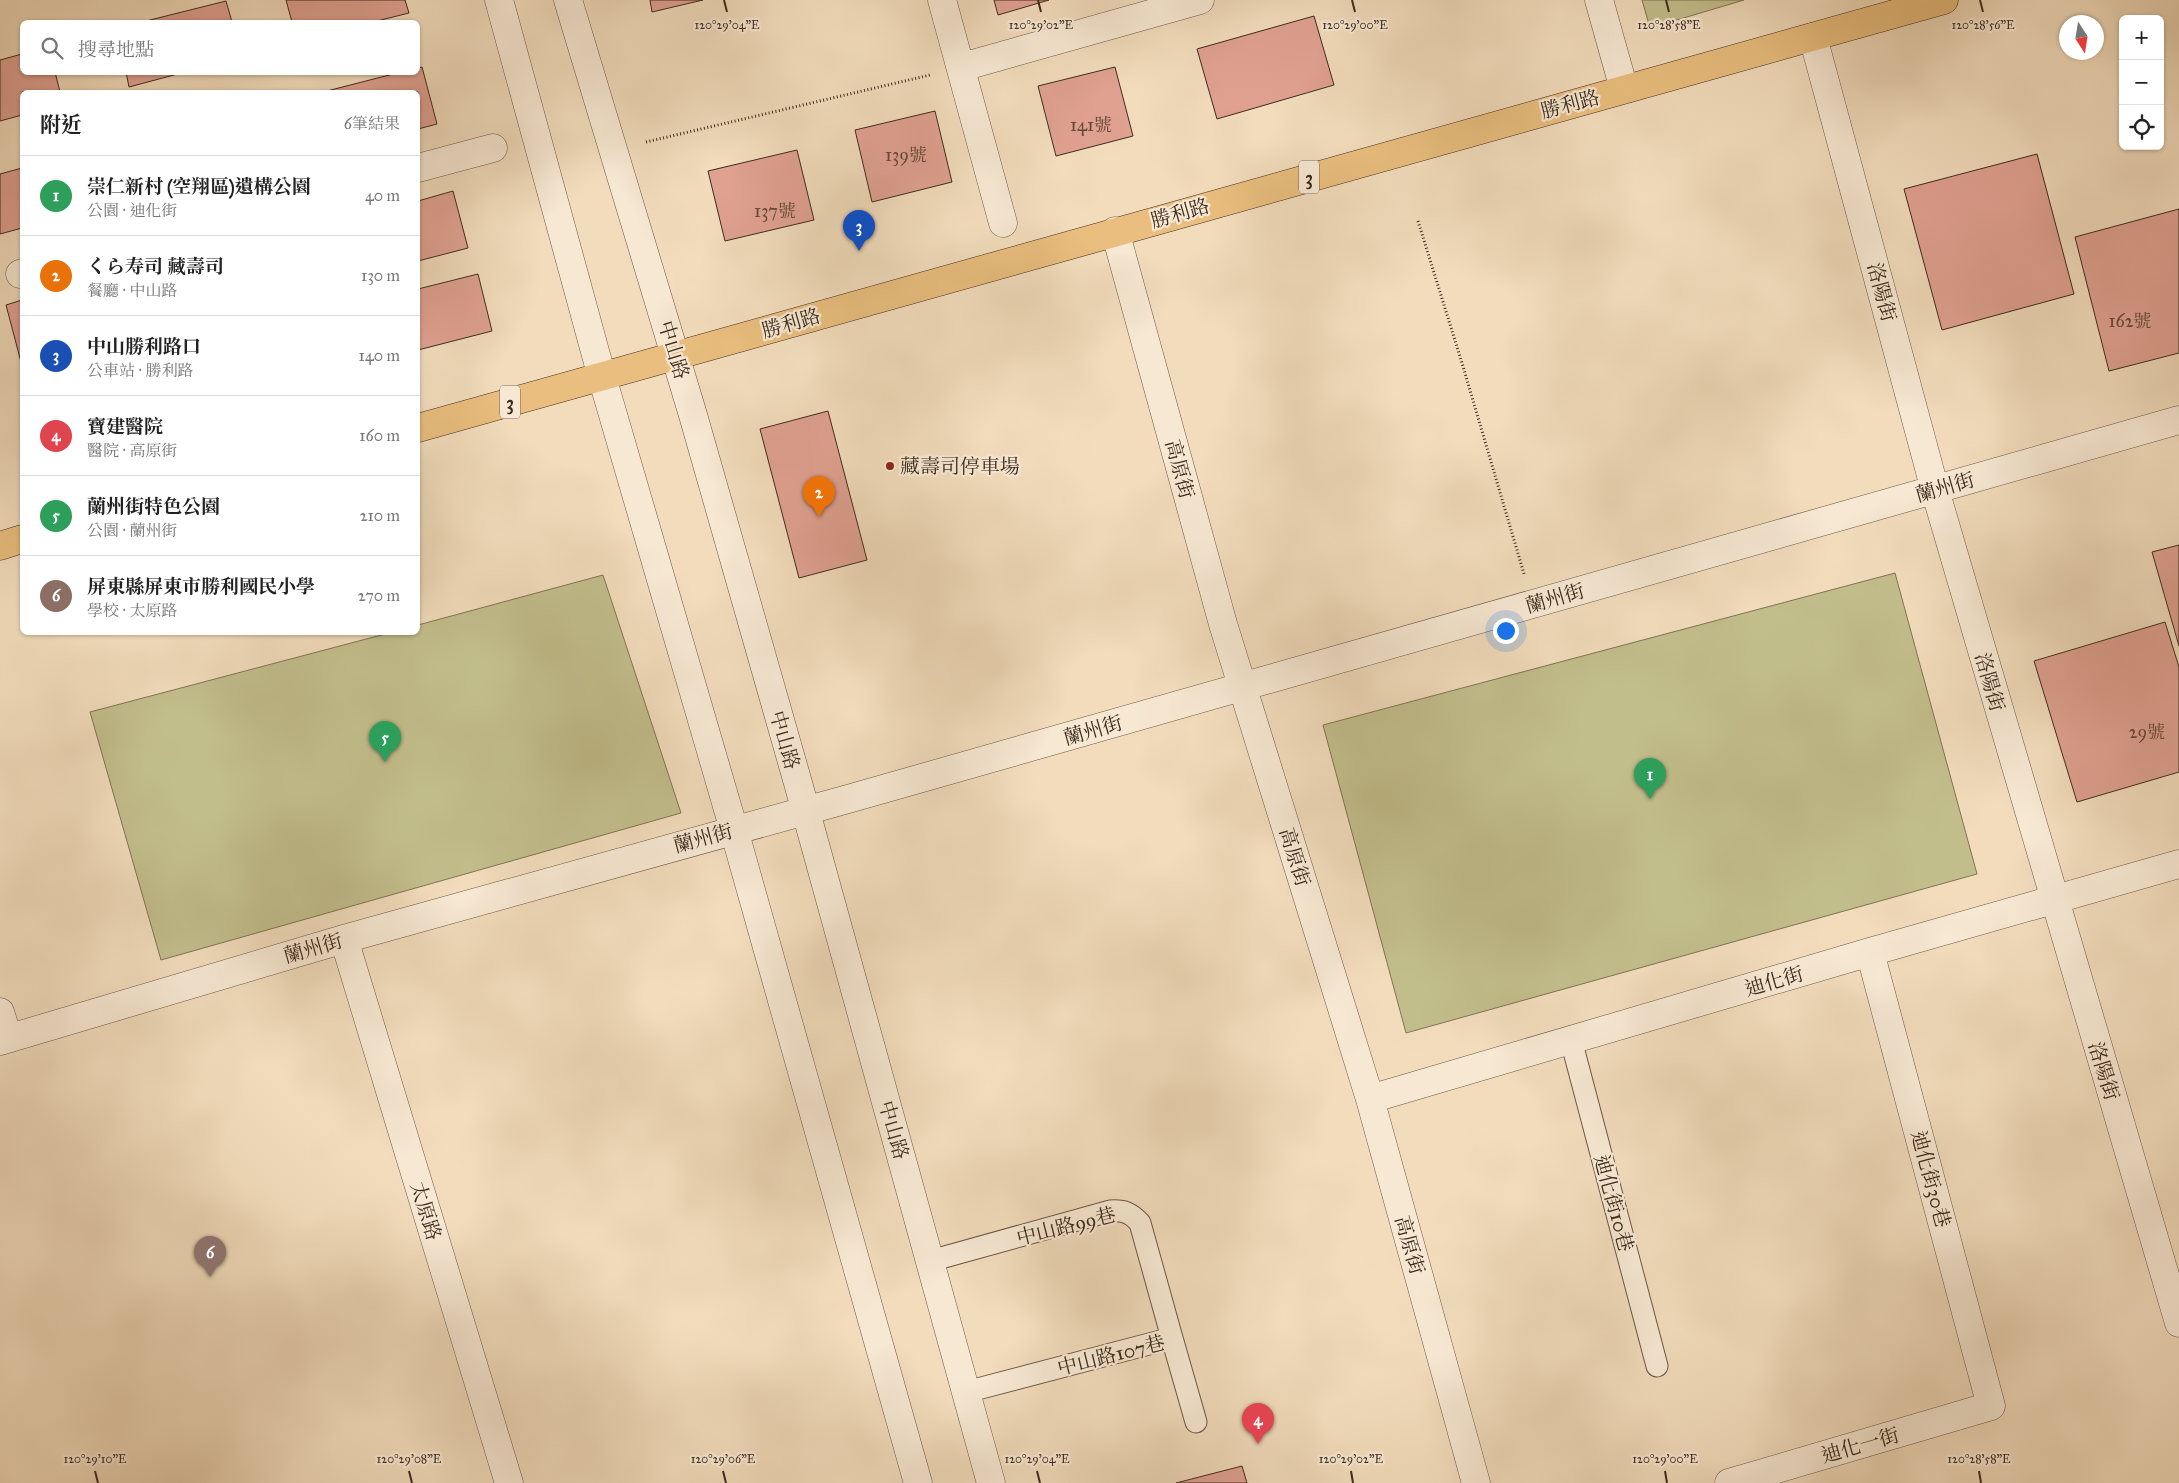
<!DOCTYPE html>
<html lang="zh-TW">
<meta charset="utf-8">
<style>
body{margin:0;font-family:"IM FELL Great Primer","Noto Serif TC","Noto Serif JP",serif;background:#f6f6f6;color:#222}
.controls{position:absolute;right:15px;top:15px;display:grid;overflow:hidden;border-radius:8px;box-shadow:0 1px 4px #0004}
.controls button{width:45px;height:45px;display:grid;place-items:center;padding:0;border:0;border-bottom:1px solid #e0e0e0;background:#fff;color:#222;font:25px sans-serif}
.compass{position:absolute;left:2059px;top:15px;width:45px;height:45px;border-radius:50%;background:#fff;box-shadow:0 1px 4px #0004;rotate:168deg}
.you{position:absolute;left:1505px;top:630px;width:18px;height:18px;margin:-12px;border:4px solid #fff;border-radius:50%;background:#1a73e8;box-shadow:0 0 0 8px #1a73e833}
.badge{display:grid;place-items:center;width:32px;height:32px;border-radius:50%;background:#8f2418;color:#fff;font-size:16px;font-weight:700}
.pin{position:absolute;translate:-50% -41px;filter:drop-shadow(0 1px 2px #0008)}
.pin::after{content:'';position:absolute;top:26px;width:18px;height:15px;background:inherit;clip-path:polygon(0 0,100% 0,50% 100%)}
.list{margin:0;padding:0;list-style:none}
h2{display:flex;justify-content:space-between;align-items:center;height:65px;margin:0;padding:0 20px;font-size:21px}
h2 small{font-size:16px;font-weight:400;color:#767676}
.list li{display:grid;grid-template-columns:32px 1fr auto;gap:15px;align-items:center;box-sizing:border-box;height:80px;padding:0 20px;border-top:1px solid #e0e0e0}
.list b{display:block;font-size:19px;white-space:nowrap}
.list p{margin:0;font-size:16px;white-space:nowrap;color:#767676}
.list em{font-size:16px;font-style:normal;color:#767676}
.icon{flex:none;width:28px;height:28px;fill:none;stroke:currentColor;stroke-width:2;stroke-linecap:round;stroke-linejoin:round}
.map{position:relative;flex:none;width:2179px;height:1483px;overflow:hidden}
.search{position:absolute;background:#fff;box-shadow:0 1px 4px #0004;left:20px;top:20px;width:400px;height:55px;display:flex;align-items:center;gap:12px;box-sizing:border-box;padding:0 18px;border-radius:8px;color:#767676;font-size:19px}
.panel{position:absolute;background:#fff;box-shadow:0 1px 4px #0004;left:20px;top:90px;width:400px;height:545px;border-radius:8px}
.map>svg:first-child{display:block}
</style>
<div class="map">
<svg width="2179" height="1483" viewBox="0 0 2179 1483">
<rect width="100%" height="100%" fill="#f2dcbc"/>
<filter id="stains"><feTurbulence type="fractalNoise" baseFrequency=".004" numOctaves="4"/><feColorMatrix values="0 0 0 0 .2 0 0 0 0 .09 0 0 0 0 .02 0 0 0 .5 -.17"/></filter>
<radialGradient id="worn" r=".72"><stop offset=".6" stop-color="#630" stop-opacity="0"/><stop offset="1" stop-color="#630" stop-opacity=".3"/></radialGradient>
<path fill="#c2be8c" stroke="#807455" d="M1642,0H1744L1650,28Z
M1895,573L1977,874L1406,1033L1323,725Z
M603,575L681,813L161,960L90,712L389,633L418,632V625Z"/>
<path fill="#e0a191" stroke="#3e2b1e" d="M286,0H405L409,13L373,22H292Z
M650,0H703L652,12Z
M994,0H1049L998,15Z
M226,1L232,22H142Z
M1314,16L1334,85L1217,119L1197,49Z
M22,54V72H55L60,92H22V115L0,121V60Z
M422,67L437,124L418,129V92H323L401,72H418V68Z
M1115,67L1133,136L1056,156L1038,86Z
M126,72H185L129,87Z
M935,111L952,182L872,202L855,130Z
M797,150L814,220L725,241L708,171Z
M2037,154L2074,294L1942,330L1904,189Z
M22,168V228L0,234V174Z
M453,191L468,248L418,261V201Z
M2179,209V353L2109,371L2075,237Z
M478,274L492,331L418,350V289Z
M22,300V361L21,362L6,305Z
M828,411L867,560L799,578L760,429Z
M2179,545V646L2152,552Z
M2165,622L2179,667V772L2077,802L2034,661Z
M1242,1466L1247,1483H1176Z"/>
<g fill="none" stroke-linecap="round" stroke-linejoin="round">
<g stroke="#6b5746" stroke-width="23">
<path id="service" d="M1571,1040L1657,1366
M930,1261L1110,1211C1124,1210 1131,1213 1140,1223L1172,1338
M966,1392L1172,1338L1196,1422"/>
</g>
<g stroke="#6b5746" stroke-width="29">
<path id="pedestrian" d="M942,0L1003,223
M962,67L1200,0
M418,168L493,148
M20,274L22,273"/>
</g>
<g stroke="#6b5746" stroke-width="29">
<path id="minor" d="M1599,0L1624,89
M1813,37L1935,490L2179,1323
M1115,231L1223,624L1370,1099L1476,1483
M344,939L509,1483
M0,1012L8,1038
M0,1041L344,939L848,799L2179,420
M1370,1099L1870,952L2179,864
M1729,1483L1991,1406L1870,952"/>
</g>
<g stroke="#6b5746" stroke-width="29">
<path id="tertiary" d="M499,0L602,377L734,830L918,1483
M568,0L693,415L798,783L991,1483"/>
</g>
<g stroke="#3e2b1e" stroke-width="29">
<path id="primary" d="M418,428L1944,0
M0,546L22,539"/>
</g>
<path stroke="#3e2b1e" stroke-width="3" stroke-dasharray="1 2.5" stroke-linecap="butt" d="M646,142L930,75
M1418,221L1462,363L1524,574"/>
<use href="#service" stroke="#f7e8d3" stroke-width="21"/>
<use href="#pedestrian" stroke="#f7e8d3" stroke-width="28"/>
<use href="#minor" stroke="#f7e8d3" stroke-width="28"/>
<use href="#tertiary" stroke="#f7e8d3" stroke-width="28"/>
<use href="#primary" stroke="#e9be7e" stroke-width="28"/>
</g>
<path fill="none" stroke="#3e2b1e" stroke-width="2" d="M724,0L727,12M1038,0L1041,12M1352,0L1355,12M1666,0L1669,12M1980,0L1983,12M95,1471L98,1483M409,1471L412,1483M723,1471L726,1483M1037,1471L1040,1483M1351,1471L1353,1483M1665,1471L1667,1483M1979,1471L1981,1483"/>
<circle fill="#8f2418" stroke="#f7e8d3" stroke-width="2" cx="890" cy="466" r="5"/>
<g text-anchor="middle" stroke-width="4.5" stroke-linejoin="round" paint-order="stroke">
<g font-size="18" fill="#66483b">
<text x="1091" y="131">141號</text>
<text x="906" y="161">139號</text>
<text x="775" y="217">137號</text>
<text x="2130" y="327">162號</text>
<text x="2147" y="738">29號</text>
</g>
<g fill="#f7e8d3" stroke="#766454" stroke-width="1">
<rect x="1299" y="160.5" width="20" height="33" rx="4"/>
<rect x="500" y="385.5" width="20" height="33" rx="4"/>
</g>
<g font-size="19" font-weight="bold" fill="#3e2b1e">
<text x="1309" y="184">3</text>
<text x="510" y="409">3</text>
</g>
<g font-size="20" fill="#3e2b1e" stroke="#f7e8d3">
<text transform="translate(1570 104) rotate(-15)" y="7">勝利路</text>
<text transform="translate(1180 213) rotate(-16)" y="7">勝利路</text>
<text transform="translate(1882 292) rotate(75)" y="7">洛陽街</text>
<text transform="translate(791 323) rotate(-16)" y="7">勝利路</text>
<text transform="translate(674 350) rotate(73)" y="7">中山路</text>
<text transform="translate(1180 469) rotate(75)" y="7">高原街</text>
<text transform="translate(1945 487) rotate(-16)" y="7">蘭州街</text>
<text transform="translate(1555 598) rotate(-16)" y="7">蘭州街</text>
<text transform="translate(1990 682) rotate(74)" y="7">洛陽街</text>
<text transform="translate(1093 730) rotate(-16)" y="7">蘭州街</text>
<text transform="translate(785 740) rotate(74)" y="7">中山路</text>
<text transform="translate(703 838) rotate(-15)" y="7">蘭州街</text>
<text transform="translate(1295 857) rotate(73)" y="7">高原街</text>
<text transform="translate(313 948) rotate(-16)" y="7">蘭州街</text>
<text transform="translate(1774 981) rotate(-16)" y="7">迪化街</text>
<text transform="translate(2104 1071) rotate(73)" y="7">洛陽街</text>
<text transform="translate(894 1130) rotate(74)" y="7">中山路</text>
<text transform="translate(1931 1179) rotate(75)" y="7">迪化街30巷</text>
<text transform="translate(1614 1203) rotate(75)" y="7">迪化街10巷</text>
<text transform="translate(426 1211) rotate(73)" y="7">太原路</text>
<text transform="translate(1066 1226) rotate(-14)" y="7">中山路99巷</text>
<text transform="translate(1410 1245) rotate(74)" y="7">高原街</text>
<text transform="translate(1111 1355) rotate(-14)" y="7">中山路107巷</text>
<text transform="translate(1860 1445) rotate(-16)" y="7">迪化一街</text>
</g>
<g font-size="20" fill="#3e2b1e" stroke="#f7e8d3" text-anchor="start">
<text x="900" y="473">藏壽司停車場</text>
</g>
</g>
<g font-size="12" text-anchor="middle" fill="#3e2b1e" stroke="#f7e8d3" stroke-width="4.5" stroke-linejoin="round" paint-order="stroke">
<text x="727" y="29">120°29'04"E</text>
<text x="1041" y="29">120°29'02"E</text>
<text x="1355" y="29">120°29'00"E</text>
<text x="1669" y="29">120°28'58"E</text>
<text x="1983" y="29">120°28'56"E</text>
<text x="95" y="1463">120°29'10"E</text>
<text x="409" y="1463">120°29'08"E</text>
<text x="723" y="1463">120°29'06"E</text>
<text x="1037" y="1463">120°29'04"E</text>
<text x="1351" y="1463">120°29'02"E</text>
<text x="1665" y="1463">120°29'00"E</text>
<text x="1979" y="1463">120°28'58"E</text>
</g>
<rect width="100%" height="100%" filter="url(#stains)"/>
<rect width="100%" height="100%" fill="url(#worn)"/>
</svg>
<div class="controls">
<button>+</button>
<button>−</button>
<button><svg class="icon" aria-label="locate" viewBox="0 0 24 24"><circle cx="12" cy="12" r="6"/><path d="M12 2v4M12 18v4M2 12h4M18 12h4"/></svg></button>
</div>
<svg class="compass" viewBox="-18 -18 36 36"><path d="M0-13l5 13h-10z" fill="#e53935"/><path d="M0 13l5-13h-10z" fill="#767676"/></svg>
<div class="you"></div>
<div class="pin badge" style="left:1650px;top:799px;background:#2e9e5b">1</div>
<div class="pin badge" style="left:819px;top:517px;background:#e8710a">2</div>
<div class="pin badge" style="left:859px;top:251px;background:#1a4fb4">3</div>
<div class="pin badge" style="left:1258px;top:1444px;background:#e0444e">4</div>
<div class="pin badge" style="left:385px;top:762px;background:#2e9e5b">5</div>
<div class="pin badge" style="left:210px;top:1277px;background:#8d6e63">6</div>
<div class="search"><svg class="icon" aria-label="search" viewBox="0 0 24 24"><circle cx="10" cy="10" r="6"/><path d="M15 15l6 6"/></svg>搜尋地點</div>
<section class="panel">
<h2>附近<small>6筆結果</small></h2>
<ul class="list">
<li><span class="badge" style="background:#2e9e5b">1</span><div><b>崇仁新村 (空翔區)遺構公園</b><p>公園 · 迪化街</p></div><em>40 m</em></li>
<li><span class="badge" style="background:#e8710a">2</span><div><b>くら寿司 藏壽司</b><p>餐廳 · 中山路</p></div><em>130 m</em></li>
<li><span class="badge" style="background:#1a4fb4">3</span><div><b>中山勝利路口</b><p>公車站 · 勝利路</p></div><em>140 m</em></li>
<li><span class="badge" style="background:#e0444e">4</span><div><b>寶建醫院</b><p>醫院 · 高原街</p></div><em>160 m</em></li>
<li><span class="badge" style="background:#2e9e5b">5</span><div><b>蘭州街特色公園</b><p>公園 · 蘭州街</p></div><em>210 m</em></li>
<li><span class="badge" style="background:#8d6e63">6</span><div><b>屏東縣屏東市勝利國民小學</b><p>學校 · 太原路</p></div><em>270 m</em></li>
</ul>
</section>
</div>
